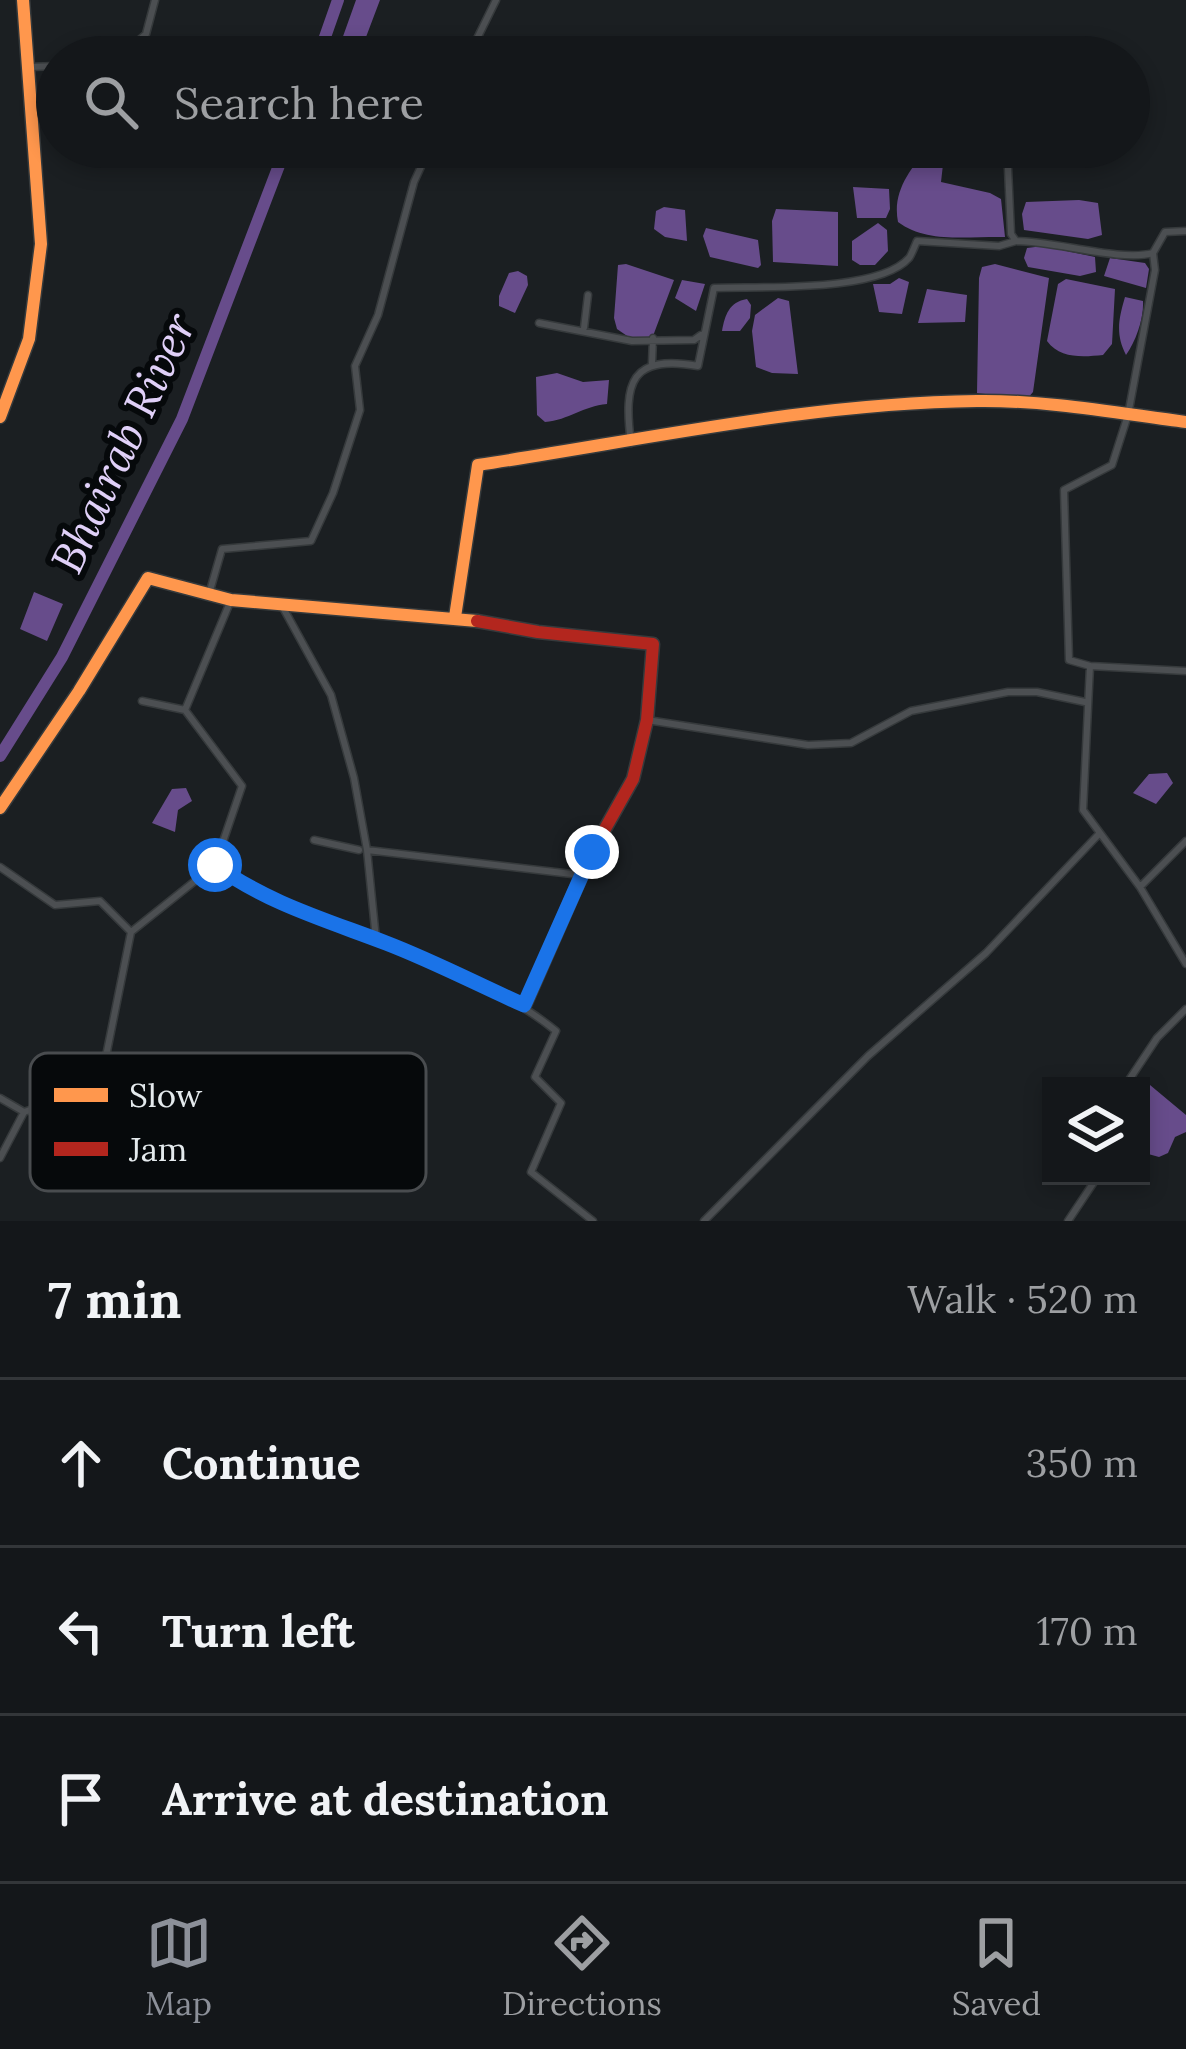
<!DOCTYPE html>
<meta charset="utf-8">
<style>
body{margin:0;font-family:Lora,serif;background:#212427;color:#f1f3f6}
.controls{position:absolute;right:36px;bottom:36px;display:grid;overflow:hidden;border-radius:0px;box-shadow:0 6px 18px #0003}
.controls button{width:108px;height:108px;display:grid;place-items:center;padding:0;border:0;border-bottom:3px solid #333639;background:#14171a;color:#f1f3f6;font:60px sans-serif}
.stop{position:absolute;width:36px;height:36px;margin:-27px;border:9px solid #1a73e8;border-radius:50%;background:#fff}
.stop.end{background:#1a73e8;border-color:#fff;box-shadow:0 3px 12px #0008}
.list{margin:0;padding:0;list-style:none}
h2{display:flex;justify-content:space-between;align-items:center;height:156px;margin:0;padding:0 48px;font-size:51px}
h2 small{font-size:39px;font-weight:400;color:#9d9fa2}
.list li{display:grid;grid-template-columns:78px 1fr auto;gap:36px;align-items:center;box-sizing:border-box;height:168px;padding:0 48px;border-top:3px solid #333639}
.list b{display:block;font-size:45px;white-space:nowrap}
.list em{font-size:39px;font-style:normal;color:#9d9fa2}
.icon{flex:none;width:66px;height:66px;fill:none;stroke:currentColor;stroke-width:2;stroke-linecap:round;stroke-linejoin:round}
.map{position:relative;flex:none;width:1186px;height:1221px;overflow:hidden}
.search{position:absolute;background:#14171a;box-shadow:0 6px 18px #0003;left:36px;right:36px;top:36px;height:132px;display:flex;align-items:center;gap:30px;box-sizing:border-box;padding:0 42px;border-radius:66px;color:#9d9fa2;font-size:45px}
.sheet{height:660px;background:#14171a}
nav{display:flex;justify-content:space-around;align-items:center;box-sizing:border-box;height:168px;border-top:3px solid #333639;background:#14171a;font-size:33px;color:#9d9fa2}
nav a{display:grid;justify-items:center;gap:6px}
nav .on{color:#8c9099}
.map>svg:first-child{display:block}
</style>
<div class="map">
<svg width="1186" height="1221" viewBox="0 0 1186 1221">
<rect width="100%" height="100%" fill="#1b1f22"/>
<path fill="#674c8b" d="M356,0H380L363,45L358,47L341,42Z
M929,147H945L941,182L990,193L1001,199L1005,237C970,236 927,244 898,222C892,192 910,169 929,147Z
M853,187L889,189L890,209L886,218H857Z
M1079,200L1098,203L1102,235L1088,239L1024,230L1022,214L1026,202Z
M664,207L685,210L687,241L665,237L654,229L656,211Z
M776,209L838,212V266L773,262L772,221Z
M878,223L887,230L888,251L875,265H860L852,260V241Z
M706,228L758,240L761,265L758,268L710,257L703,236Z
M1043,246L1095,257L1096,272L1080,276L1028,267L1024,258L1027,248Z
M1110,258L1145,263L1149,269L1146,288L1104,276Z
M626,264L674,280L653,336L633,340L617,329L614,318L618,265Z
M995,264L1049,278L1033,392L1027,399L977,393L979,278L982,267Z
M518,271L527,276L528,285L515,313L499,306V296L509,273Z
M899,278L909,282L902,314L879,312L873,284H890Z
M1066,279L1115,289L1112,344L1103,355C1083,357 1060,359 1047,341L1058,284Z
M682,280L705,284L696,311L675,298Z
M927,289L967,295L965,322L918,323Z
M1125,297L1143,301C1144,318 1136,341 1126,355C1115,334 1119,318 1125,297Z
M778,298L789,301L798,374L772,373L756,367L752,331L755,315Z
M747,299L751,305L750,318L740,331H722C725,315 729,302 747,299Z
M557,373L583,382L609,380L607,404C583,406 569,420 545,422L537,415L536,377Z
M125,421L132,422L135,428L128,454L108,449L113,427L122,429Z
M34,592L63,604L47,641L20,629Z
M1167,773L1173,783L1156,804L1133,793L1149,774Z
M186,788L192,801L178,810L175,832L152,823L172,789Z
M1136,1080H1144L1186,1115V1132L1175,1137L1168,1153L1159,1157L1141,1152V1086H1131Z"/>
<g fill="none" stroke-linecap="round" stroke-linejoin="round">
<path stroke="#674c8b" stroke-width="12" d="M318,57L338,0
M0,756L62,657L182,419L286,147"/>
<g stroke="#363a3c" stroke-width="9">
<path id="street" d="M120,57L146,34L155,0
M468,57L496,0
M30,67L57,66
M1007,147L1011,234L1016,241C1056,241 1120,262 1153,253L1165,232L1186,231
M1153,253L1155,270L1128,415L1112,465L1064,490L1069,660L1090,666L1083,810L1140,887L1186,964
M539,323L632,341L694,340L701,335
M584,328L588,295
M652,363L653,338
M631,443C623,382 631,354 698,366L714,288C759,286 878,293 909,258C911,256 916,243 917,241L999,246L1016,241
M209,594L222,549L311,541L333,493L360,410L355,366L378,315L414,182L430,147
M231,600L185,710L242,786L215,865C318,940 456,950 556,1031L535,1077L561,1103L531,1172L593,1221
M281,604L331,695L354,778L367,850
M1090,666L1186,671
M142,701L185,710
M647,720L808,745L851,743L911,711L1008,692H1037L1085,702
M314,840L359,850
M0,867L55,905L100,901L131,932L100,1086L24,1112L0,1158
M1140,887L1186,841
M131,932L215,865
M376,939L367,850L572,874
M1125,1086L1157,1038L1186,1009
M0,1098L24,1112
M704,1221L868,1056L986,953L1098,835
M1068,1221L1098,1176"/>
</g>
<g stroke="#363a3c" stroke-width="15">
<path id="slow" d="M0,417L29,339L41,244L23,0
M455,617L478,465C643,440 810,403 977,401C1047,400 1117,413 1186,422
M0,808L79,691L148,578L231,600L477,621"/>
</g>
<g stroke="#363a3c" stroke-width="15">
<path id="jam" d="M477,621L538,632L653,644L647,720L633,779L592,852L525,1005"/>
</g>
<use href="#street" stroke="#4c4f52" stroke-width="6"/>
<use href="#slow" stroke="#ff974d" stroke-width="12"/>
<use href="#jam" stroke="#b3261e" stroke-width="12"/>
</g>
<g fill="none" stroke-linecap="round" stroke-linejoin="round">
<path stroke="#1a73e8" stroke-width="15" d="M215,865C267,903 326,920 386,943C433,961 479,985 524,1005L592,852"/>
</g>
<g text-anchor="middle" stroke-width="12" stroke-linejoin="round" paint-order="stroke">
<g font-size="45" font-style="italic" fill="#e0d0f8" stroke="#06090b">
<text transform="translate(123 443) rotate(-65)" y="16">Bhairab River</text>
</g>
</g>
<rect x="30" y="1053" width="396" height="138" rx="18" fill="#06090b" stroke="#494c4f" stroke-width="3"/>
<rect x="54" y="1088" width="54" height="14" fill="#ff974d"/>
<rect x="54" y="1142" width="54" height="14" fill="#b3261e"/>
<g font-size="33" fill="#e4eaed">
<text x="129" y="1107">Slow</text>
<text x="129" y="1161">Jam</text>
</g>
</svg>
<div class="controls">
<button><svg class="icon" aria-label="layers" viewBox="0 0 24 24"><path d="M12 4l9 5-9 5-9-5zM3 14l9 5 9-5"/></svg></button>
</div>
<div class="stop" style="left:215px;top:865px"></div>
<div class="stop end" style="left:592px;top:852px"></div>
<div class="search"><svg class="icon" aria-label="search" viewBox="0 0 24 24"><circle cx="10" cy="10" r="6"/><path d="M15 15l6 6"/></svg>Search here</div>
</div>
<section class="sheet">
<h2>7 min<small>Walk · 520 m</small></h2>
<ul class="list">
<li><svg class="icon" aria-label="ahead" viewBox="0 0 24 24"><path d="M12 20V5M6 11l6-6 6 6"/></svg><div><b>Continue</b></div><em>350 m</em></li>
<li><svg class="icon" aria-label="left" viewBox="0 0 24 24"><path d="M17 20v-9H6M10 6l-5 5 5 5"/></svg><div><b>Turn left</b></div><em>170 m</em></li>
<li><svg class="icon" aria-label="arrive" viewBox="0 0 24 24"><path d="M6 21V4h12l-3 4 3 4H6"/></svg><div><b>Arrive at destination</b></div></li>
</ul>
</section>
<nav>
<a class="on"><svg class="icon" aria-label="map" viewBox="0 0 24 24"><path d="M3 6l6-2 6 2 6-2v14l-6 2-6-2-6 2zM9 4v14M15 6v14"/></svg>Map</a>
<a><svg class="icon" aria-label="directions" viewBox="0 0 24 24"><path d="M12 3l9 9-9 9-9-9zM9 14v-3h6M13 9l2 2-2 2"/></svg>Directions</a>
<a><svg class="icon" aria-label="saved" viewBox="0 0 24 24"><path d="M7 4h10v16l-5-4-5 4z"/></svg>Saved</a>
</nav>
